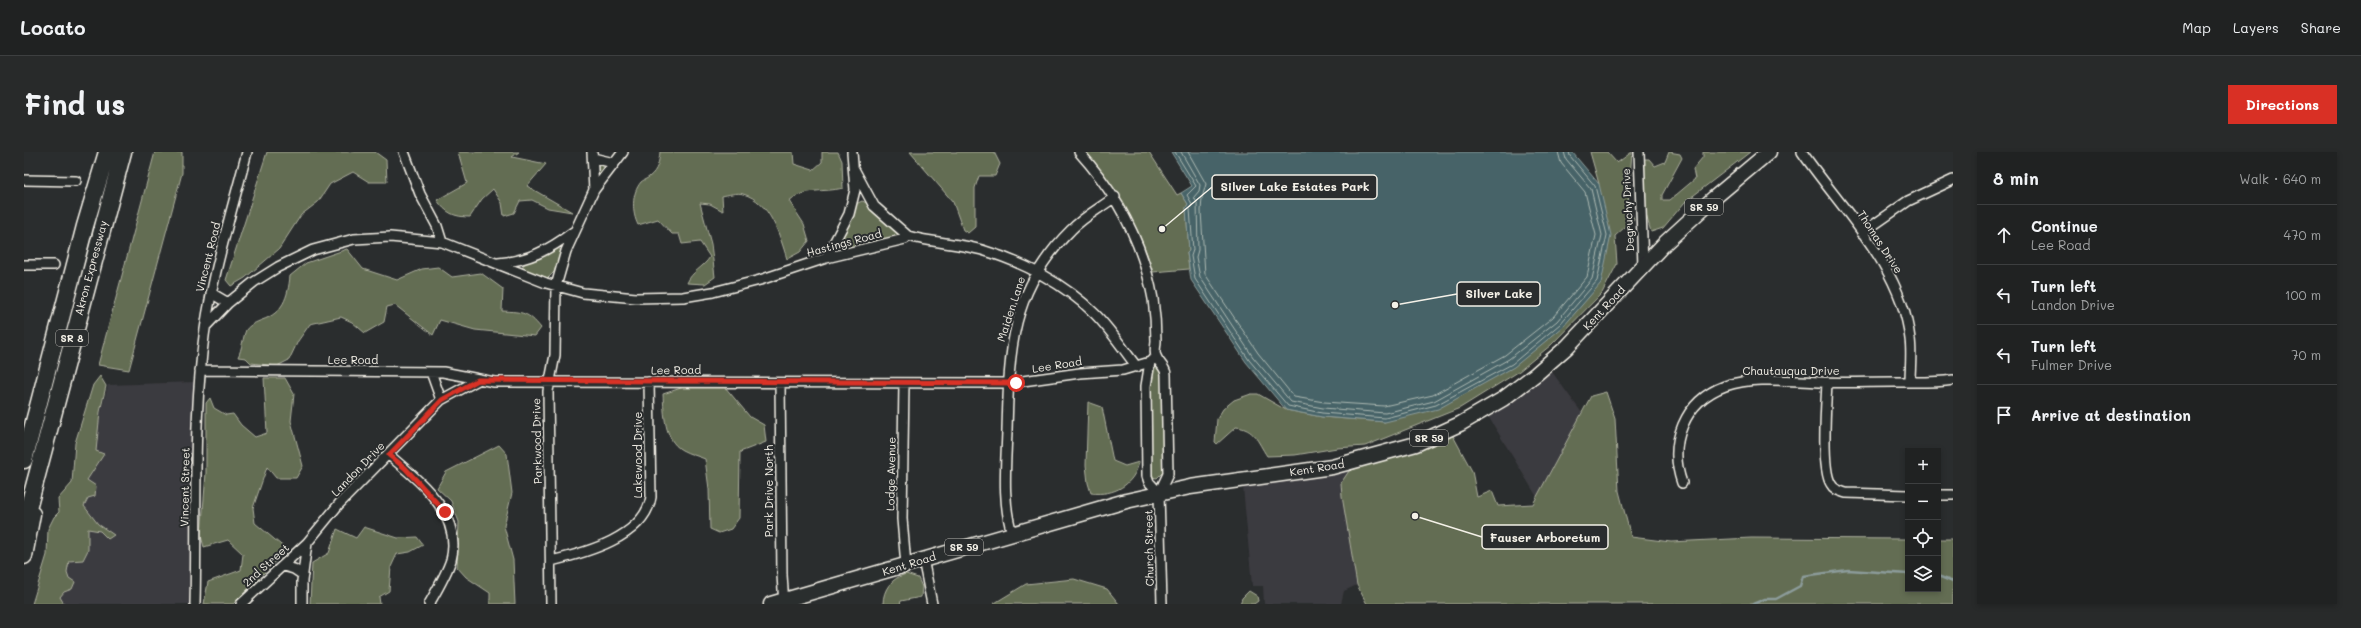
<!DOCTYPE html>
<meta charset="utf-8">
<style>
body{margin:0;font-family:Mali,sans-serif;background:#282a2a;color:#f1f3f6}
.controls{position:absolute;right:12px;bottom:12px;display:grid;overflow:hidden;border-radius:0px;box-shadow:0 2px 6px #0003}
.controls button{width:36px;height:36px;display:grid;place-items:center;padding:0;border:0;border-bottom:1px solid #3d3f40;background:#202222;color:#f1f3f6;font:20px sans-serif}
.stop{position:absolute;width:12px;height:12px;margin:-9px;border:3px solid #d93025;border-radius:50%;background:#fff}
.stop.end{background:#d93025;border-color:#fff;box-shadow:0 1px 4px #0008}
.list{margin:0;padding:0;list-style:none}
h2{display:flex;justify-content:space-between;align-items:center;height:52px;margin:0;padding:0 16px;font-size:17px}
h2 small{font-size:13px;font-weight:400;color:#a2a4a5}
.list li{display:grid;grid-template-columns:26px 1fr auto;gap:12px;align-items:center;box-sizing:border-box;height:60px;padding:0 16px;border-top:1px solid #3d3f40}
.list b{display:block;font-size:15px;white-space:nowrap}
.list p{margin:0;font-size:13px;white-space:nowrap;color:#a2a4a5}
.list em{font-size:13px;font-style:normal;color:#a2a4a5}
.icon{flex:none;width:22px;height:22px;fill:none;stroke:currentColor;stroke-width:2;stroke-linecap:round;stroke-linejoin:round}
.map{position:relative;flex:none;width:1929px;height:452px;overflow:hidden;border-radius:0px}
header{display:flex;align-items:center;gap:24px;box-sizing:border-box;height:56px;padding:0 20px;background:#202222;border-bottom:1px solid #3d3f40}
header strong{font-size:19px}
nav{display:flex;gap:22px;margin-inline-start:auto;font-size:14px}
.intro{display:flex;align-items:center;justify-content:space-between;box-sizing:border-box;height:96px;padding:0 24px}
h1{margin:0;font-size:28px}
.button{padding:10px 18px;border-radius:0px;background:#d93025;color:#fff;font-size:14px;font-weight:700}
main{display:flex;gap:24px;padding:0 24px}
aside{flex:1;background:#202222;border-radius:0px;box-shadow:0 2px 6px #0003}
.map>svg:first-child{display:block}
</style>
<header>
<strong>Locato</strong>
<nav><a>Map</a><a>Layers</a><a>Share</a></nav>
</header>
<div class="intro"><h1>Find us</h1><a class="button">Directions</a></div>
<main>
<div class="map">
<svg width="1929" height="452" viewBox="0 0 1929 452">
<rect width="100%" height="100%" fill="#2a2d2e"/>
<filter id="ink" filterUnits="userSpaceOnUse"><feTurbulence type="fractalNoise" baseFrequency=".025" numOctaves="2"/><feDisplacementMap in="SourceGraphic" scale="8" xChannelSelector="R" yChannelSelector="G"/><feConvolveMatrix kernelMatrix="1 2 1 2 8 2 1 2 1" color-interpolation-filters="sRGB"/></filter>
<g filter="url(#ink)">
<path fill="#3b3a3f" d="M1523,213L1558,261L1513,345L1464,264Z
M170,230L165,452H26L84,233Z
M1325,319L1317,331L1333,433L1320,439L1317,452H1240L1239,434H1228L1219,335Z"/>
<path fill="#646d53" stroke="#acaf9e" d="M131,0H158V21L105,218L74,213Z
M243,0H351L362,8L363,30H345L329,20L306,32L294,50L277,63L255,97L221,126L207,134L202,128Z
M434,0H495L488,5L522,12L503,34L548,60L524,56L508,48L496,49L490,61L480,64L478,51L469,37L458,47L446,65C430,65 422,61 413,48L443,31Z
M636,0H769L770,12L789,18L798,10V0H814L818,9L819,36C799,41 782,35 765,49L780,72L785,89L776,100L763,107C756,84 746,49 719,42C714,40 703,43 698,44L699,59L686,52L676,51L687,92L691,125L681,132L663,131C668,119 679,116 686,105L676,90L658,92L655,82H648L634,67L614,73C608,61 607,42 617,30C619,28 623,27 625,25C634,18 635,10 636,0Z
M886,0H970L976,12L971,24H955L951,36V75L944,81L939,78L929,50Z
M1061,0H1125L1153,43L1157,41L1164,52L1162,56L1165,99L1163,101L1165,117L1129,120C1116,76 1092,34 1061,0Z
M1566,0H1583L1593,11L1608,0L1604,53L1610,67L1591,84L1593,112L1578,141L1527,193L1494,220L1436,256L1341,294L1313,296L1271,303L1243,304C1233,289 1231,277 1212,275L1193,292L1191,290L1193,267L1199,257L1210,248L1227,242H1234L1262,258L1298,265L1361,270L1575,32Z
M1645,0L1656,2L1658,6L1638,43V48H1646L1671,27L1669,17L1679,5V0H1726L1661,50L1639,76L1627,80L1621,59L1620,7H1625L1631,14L1641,10Z
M574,11L581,14L573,27L572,12Z
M838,49L843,51L873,81V86L814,99L811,96L832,52Z
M534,96L538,99L530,120L524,126L498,117L501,110Z
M323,97L339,117L373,128L398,117L414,115L428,125L457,121L479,137L478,159C499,160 504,160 517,176L511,184L451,178L416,168L409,183L371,153L363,155L360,170L341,181L328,170L317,165L286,172L274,189L265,208L253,214L227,211L222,206L214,205C218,197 219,185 222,178C225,173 233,170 238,168C259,161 264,145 266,124L282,111Z
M1130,215L1135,216L1138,220L1139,320L1133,326L1127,325L1126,217Z
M76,224L82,234L76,260L72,299L80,302L63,328L72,334L71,344L64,346L60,354L74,372L90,383L84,387L76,379L64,377V398L59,408L45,409L43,420L45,426L51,430L48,437L40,440L36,445L40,452H8L23,403L24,377L30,365L35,360L34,347L48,331L51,291L69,233Z
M240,226H261L270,242L267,269L279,314L272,326H252L243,315L229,356L231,371L263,398L209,452H180L184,430L217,418L219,402L204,388L180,395L177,384L182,321V251L186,246L190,256L202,263L209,262L217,273L231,285L243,281Z
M663,234L701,235L726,265L740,273L742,290L716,300L715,366L707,377L695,381L686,377L685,337L681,307C674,304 665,302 658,298C640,288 640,261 639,242Z
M1582,240L1591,267L1595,339L1607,385L1647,390L1727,386L1884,387V437H1914V387H1929V452H1343L1333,433L1318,344L1317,331L1325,319L1428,282L1448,319L1453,345L1468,339L1474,354L1509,352L1567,244Z
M1064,250L1078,255L1089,309L1101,314L1115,310C1110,333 1090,344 1067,341L1064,331L1062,313Z
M475,293L483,302L488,341L480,374L489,408L491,452H466V441L442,425L433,415L435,370L427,349L413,336L422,320Z
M340,375L374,386L393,385L399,393L386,400L373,402L367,415L365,439L355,445L356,452H286L288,411L305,401L313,377L332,386Z
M882,422L894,426L898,435L897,445L877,449L876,452H859C859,437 868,426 882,422Z
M1050,427L1083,437L1095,452H969L1002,432Z
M1225,439L1233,444L1234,449L1230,452H1216L1218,446Z"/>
<path fill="#466467" stroke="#8c9c9b" d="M1147,0H1548L1575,32L1587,83L1577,131L1539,175L1490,215L1414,257L1361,270L1298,265L1262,258L1222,210L1167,128L1163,101L1165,99L1162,56L1164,52L1157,41L1168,34Z"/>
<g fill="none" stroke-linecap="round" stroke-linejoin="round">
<path stroke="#aeb9b4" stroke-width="1" d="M1151,0L1172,34L1163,43L1168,52L1166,57L1169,98L1167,104L1171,127L1225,208L1264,254L1298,261L1361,266L1412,253L1488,212L1536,172L1573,129L1583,83L1571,34L1546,4L1545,0
M1157,0L1176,33L1175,39L1170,45L1173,51L1174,98L1172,105L1176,125L1229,205L1267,250L1299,256L1361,261L1410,249L1485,207L1533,169L1568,127L1578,83L1567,37L1542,7L1540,0
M1164,0L1182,32L1178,46L1177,59L1181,122L1234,201L1270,245L1300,250L1360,254L1409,243L1481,203L1529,165L1563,125L1572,83L1561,40L1537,11L1534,0"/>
<path stroke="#8c9c9b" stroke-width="2.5" d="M1914,424L1929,430
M1729,452L1741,447H1752L1776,434L1779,424L1824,418L1884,422"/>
<g stroke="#f4f1e8" stroke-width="12">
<path id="minor" d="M380,0L396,42L413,74L418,90
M568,0L570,38
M1055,0C1093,42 1119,91 1129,147C1131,161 1132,175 1132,189C1132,193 1130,201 1132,204C1134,211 1141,214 1142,222L1144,322L1135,341
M1615,0L1619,114
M1778,0C1817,57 1878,114 1886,187C1888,201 1886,216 1886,230
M569,6L590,11
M830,17L850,54L884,84
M0,28L52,29
M1838,81L1884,49L1929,28
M802,106L825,62L831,38L828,0
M474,111C504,109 525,98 549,80
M0,113H30
M187,141L204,151
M182,174L204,151L230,130L254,115L289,98L330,87L366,85L418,90L522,131L559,141L612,146L659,145L689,140L736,128L802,106L881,87L884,84C909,91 934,91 958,98C999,110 1041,132 1071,162C1087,178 1099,197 1113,215
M1128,208L1126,210L1122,234L1123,324L1125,330L1135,341
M176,218L419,220L470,230L984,231L1056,221L1099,218L1126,210
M407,220L417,248
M756,231L758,423L760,452
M880,231L878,367L882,413
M1803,231C1802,251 1797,317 1807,332C1810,338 1816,339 1822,341L1884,343
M365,303C395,329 439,362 427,408C422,423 413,438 405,452
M1658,331C1644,291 1660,249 1701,234C1730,224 1765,229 1795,230C1820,231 1846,230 1871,230C1890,230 1910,231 1929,228
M1135,341L1138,452
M1914,343H1929
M988,381C978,349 982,312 983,279C985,199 986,138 1047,78C1059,65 1076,56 1091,45
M899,407L908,452
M527,409C561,401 621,385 627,345L625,230
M259,414L270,417L279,423
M171,452C173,369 169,284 178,201C185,132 206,66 223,0
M217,452L283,391
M278,452V429L283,391L315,352L417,248L454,228
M527,452L524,239L531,203L532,134L542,99L570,38L599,0"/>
</g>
<g stroke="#f4f1e8" stroke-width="17">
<path id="primary" d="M747,452L1102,349L1166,335L1308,315L1392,292L1436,272L1479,247L1512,222L1543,195L1641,91L1690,46L1745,0"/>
</g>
<g stroke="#f4f1e8" stroke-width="19">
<path id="motorway" d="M0,308L61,74L83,0
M0,372L99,0
M0,404L8,362"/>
</g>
<use href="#minor" stroke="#2a2d2e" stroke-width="9"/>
<use href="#primary" stroke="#2a2d2e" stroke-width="14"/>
<use href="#motorway" stroke="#2a2d2e" stroke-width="16"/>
</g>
</g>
<g fill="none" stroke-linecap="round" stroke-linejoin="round" filter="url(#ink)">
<path stroke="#d93025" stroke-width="5" d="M421,360L381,316L365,303L418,248L454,228L992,231"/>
</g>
<g text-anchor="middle" stroke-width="4" stroke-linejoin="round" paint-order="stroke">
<g fill="#2a2d2e" stroke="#b7b6b0" stroke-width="1">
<rect x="1661" y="47" width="38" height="16" rx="3"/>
<rect x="32" y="178" width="32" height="16" rx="3"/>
<rect x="1386" y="278" width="38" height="16" rx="3"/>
<rect x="921" y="387" width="38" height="16" rx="3"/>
</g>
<g font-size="10" font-weight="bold" fill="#f4f1e8">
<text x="1680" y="59">SR 59</text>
<text x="48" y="190">SR 8</text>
<text x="1405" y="290">SR 59</text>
<text x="940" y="399">SR 59</text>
</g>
<g font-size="11" fill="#f4f1e8" stroke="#2a2d2e">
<text transform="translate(1604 58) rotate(-93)" y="4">Degruchy Drive</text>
<text transform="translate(1856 90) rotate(57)" y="4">Thomas Drive</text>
<text transform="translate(820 91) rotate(-15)" y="4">Hastings Road</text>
<text transform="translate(184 105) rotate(-76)" y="4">Vincent Road</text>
<text transform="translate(67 116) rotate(-75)" y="4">Akron Expressway</text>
<text transform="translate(1580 156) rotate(-47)" y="4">Kent Road</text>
<text transform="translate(987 157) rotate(-72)" y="4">Maiden Lane</text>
<text x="329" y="212">Lee Road</text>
<text transform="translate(1033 213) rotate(-9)" y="4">Lee Road</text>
<text transform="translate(652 218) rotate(-1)" y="4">Lee Road</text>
<text x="1767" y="223">Chautauqua Drive</text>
<text transform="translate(513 289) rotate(-91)" y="4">Parkwood Drive</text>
<text transform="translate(614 303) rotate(-90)" y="4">Lakewood Drive</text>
<text transform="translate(1293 316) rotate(-9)" y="4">Kent Road</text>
<text transform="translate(334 317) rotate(-46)" y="4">Landon Drive</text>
<text transform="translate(867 322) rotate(-89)" y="4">Lodge Avenue</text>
<text transform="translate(161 335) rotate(-89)" y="4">Vincent Street</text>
<text transform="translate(745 339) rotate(-90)" y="4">Park Drive North</text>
<text transform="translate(1125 396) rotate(-91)" y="4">Church Street</text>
<text transform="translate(885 412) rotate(-17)" y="4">Kent Road</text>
<text transform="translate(242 413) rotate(-42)" y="4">2nd Street</text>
</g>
</g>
<path fill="none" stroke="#f4f1e8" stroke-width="1.5" d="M1138 77L1188 35M1371 153L1433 142M1391 364L1458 385"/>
<g fill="#f4f1e8" stroke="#2a2d2e" stroke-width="1.5">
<circle cx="1138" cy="77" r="4"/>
<circle cx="1371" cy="153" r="4"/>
<circle cx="1391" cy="364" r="4"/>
</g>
<g fill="#2a2d2e" stroke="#f4f1e8" stroke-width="1.5">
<rect x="1188" y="23" width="165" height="24" rx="4"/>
<rect x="1433" y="130" width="83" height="24" rx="4"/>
<rect x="1458" y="373" width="126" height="24" rx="4"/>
</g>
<g font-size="12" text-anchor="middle" font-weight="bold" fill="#f4f1e8">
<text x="1271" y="39">Silver Lake Estates Park</text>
<text x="1475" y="146">Silver Lake</text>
<text x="1521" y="390">Fauser Arboretum</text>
</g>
</svg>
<div class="controls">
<button>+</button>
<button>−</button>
<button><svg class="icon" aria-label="locate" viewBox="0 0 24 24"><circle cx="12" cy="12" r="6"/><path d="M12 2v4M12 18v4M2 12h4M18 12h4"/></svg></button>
<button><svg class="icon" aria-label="layers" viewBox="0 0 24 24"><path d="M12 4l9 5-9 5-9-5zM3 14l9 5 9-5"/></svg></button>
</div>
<div class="stop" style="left:992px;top:231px"></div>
<div class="stop end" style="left:421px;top:360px"></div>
</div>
<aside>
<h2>8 min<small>Walk · 640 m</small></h2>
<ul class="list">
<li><svg class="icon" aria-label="ahead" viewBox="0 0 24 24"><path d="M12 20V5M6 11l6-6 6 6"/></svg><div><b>Continue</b><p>Lee Road</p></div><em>470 m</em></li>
<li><svg class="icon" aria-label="left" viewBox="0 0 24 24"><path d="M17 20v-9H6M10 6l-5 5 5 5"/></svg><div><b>Turn left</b><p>Landon Drive</p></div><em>100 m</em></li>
<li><svg class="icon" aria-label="left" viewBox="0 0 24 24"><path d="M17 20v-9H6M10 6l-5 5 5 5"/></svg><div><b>Turn left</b><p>Fulmer Drive</p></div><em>70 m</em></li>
<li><svg class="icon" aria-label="arrive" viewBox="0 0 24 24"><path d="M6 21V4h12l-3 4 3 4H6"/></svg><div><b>Arrive at destination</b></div></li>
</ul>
</aside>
</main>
